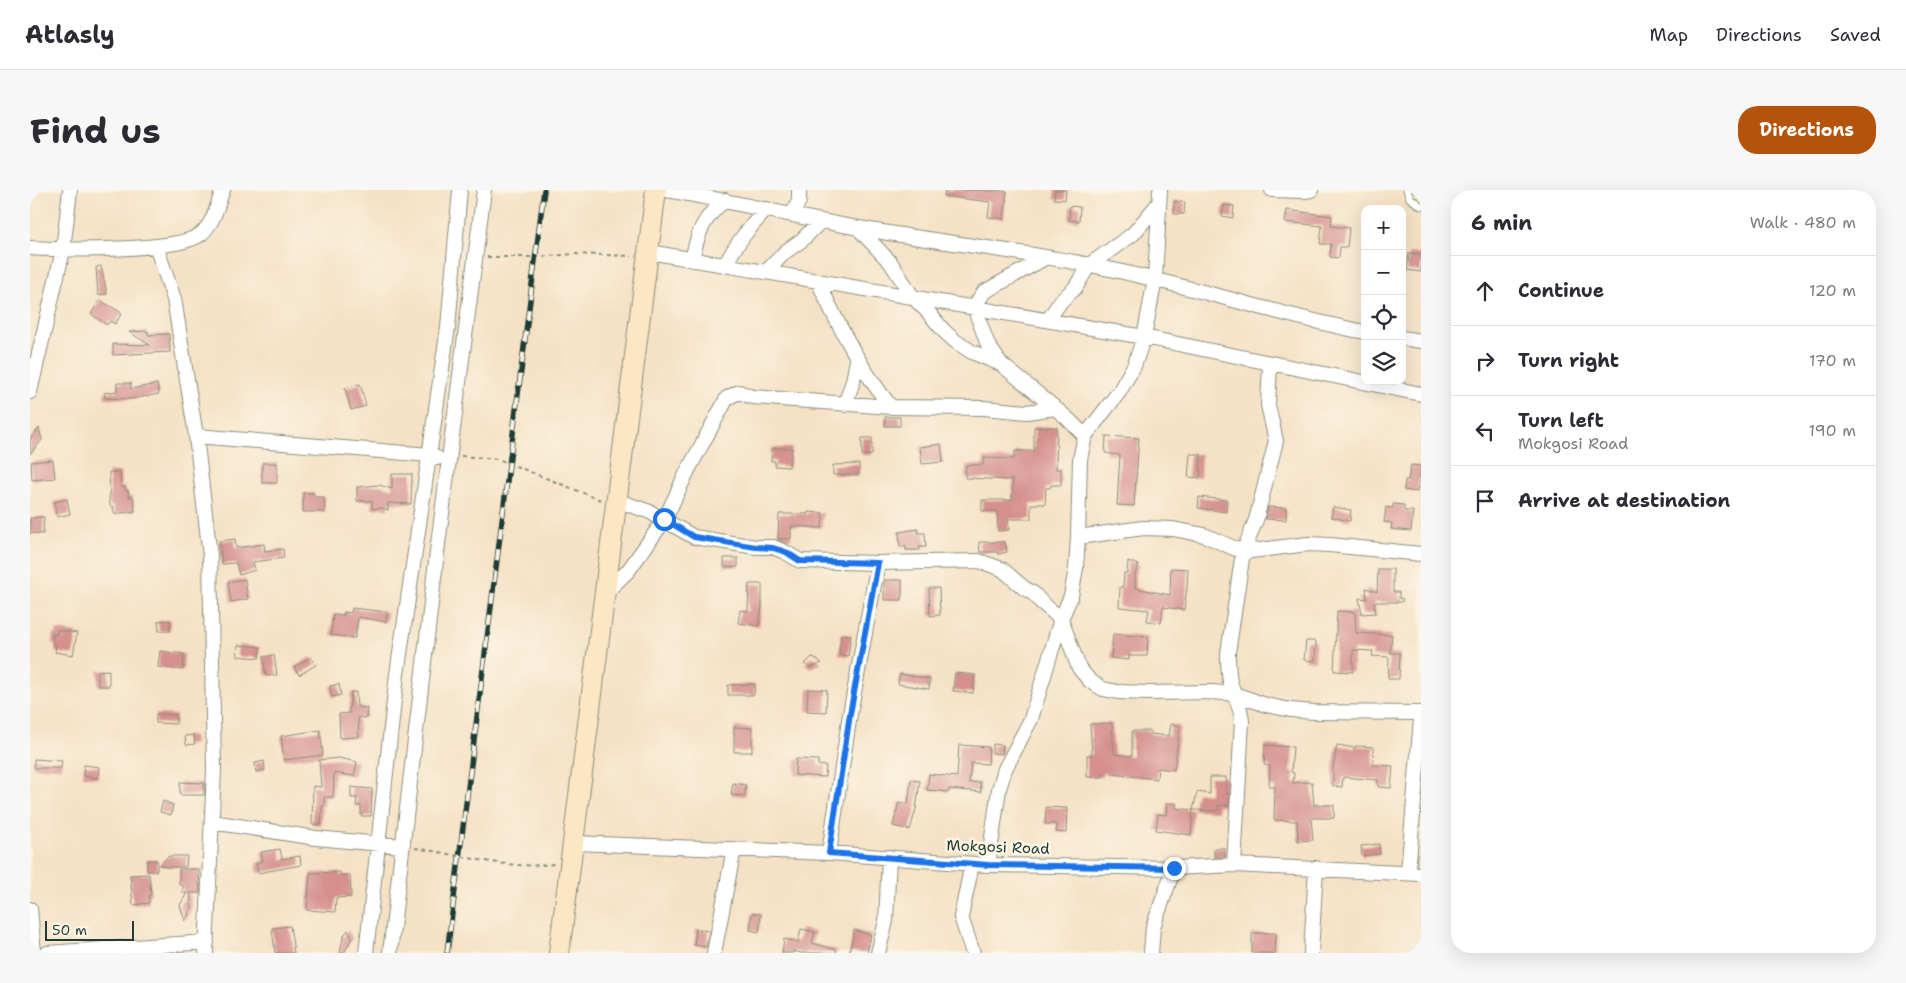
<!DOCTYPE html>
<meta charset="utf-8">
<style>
body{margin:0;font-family:"Shantell Sans",sans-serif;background:#f7f7f7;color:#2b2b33}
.controls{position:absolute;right:15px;top:15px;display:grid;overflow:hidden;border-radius:10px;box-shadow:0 5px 20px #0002}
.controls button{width:45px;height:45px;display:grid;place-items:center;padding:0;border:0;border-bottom:1px solid #e1e1e2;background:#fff;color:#2b2b33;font:25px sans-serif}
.scale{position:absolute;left:15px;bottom:12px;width:89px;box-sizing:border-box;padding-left:5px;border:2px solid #1f3d34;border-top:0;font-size:14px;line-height:18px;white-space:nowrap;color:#1f3d34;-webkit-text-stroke:4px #fcf5e5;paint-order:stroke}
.stop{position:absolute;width:15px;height:15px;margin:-11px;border:4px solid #1a73e8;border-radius:50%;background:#fff}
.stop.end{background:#1a73e8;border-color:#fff;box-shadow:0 1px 5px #0008}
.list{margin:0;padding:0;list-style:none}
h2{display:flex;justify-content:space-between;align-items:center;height:65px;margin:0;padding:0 20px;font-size:21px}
h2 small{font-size:16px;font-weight:400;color:#7c7c81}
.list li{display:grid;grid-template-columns:32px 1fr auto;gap:15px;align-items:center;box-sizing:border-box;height:70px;padding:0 20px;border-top:1px solid #e1e1e2}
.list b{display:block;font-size:19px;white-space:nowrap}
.list p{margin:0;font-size:16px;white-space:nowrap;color:#7c7c81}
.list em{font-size:16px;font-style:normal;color:#7c7c81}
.icon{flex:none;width:28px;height:28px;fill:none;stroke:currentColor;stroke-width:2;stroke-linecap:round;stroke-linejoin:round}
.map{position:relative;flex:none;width:1391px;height:763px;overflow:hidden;border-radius:20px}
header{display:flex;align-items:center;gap:30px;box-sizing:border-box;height:70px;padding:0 25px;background:#fff;border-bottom:1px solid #e1e1e2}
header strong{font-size:24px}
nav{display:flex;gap:28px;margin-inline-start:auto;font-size:18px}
.intro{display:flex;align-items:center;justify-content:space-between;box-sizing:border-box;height:120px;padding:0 30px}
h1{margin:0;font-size:35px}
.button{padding:12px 22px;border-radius:20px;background:#b45309;color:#fff;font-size:18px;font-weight:700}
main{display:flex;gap:30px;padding:0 30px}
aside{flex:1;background:#fff;border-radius:20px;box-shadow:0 5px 20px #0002}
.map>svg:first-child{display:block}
</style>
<header>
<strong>Atlasly</strong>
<nav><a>Map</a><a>Directions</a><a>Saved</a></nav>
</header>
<div class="intro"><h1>Find us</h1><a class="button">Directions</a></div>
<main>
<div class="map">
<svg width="1391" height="763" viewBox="0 0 1391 763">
<rect width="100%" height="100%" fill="#fcf5e5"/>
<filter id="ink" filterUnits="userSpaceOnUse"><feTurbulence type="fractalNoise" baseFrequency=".02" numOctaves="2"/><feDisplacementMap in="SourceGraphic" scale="10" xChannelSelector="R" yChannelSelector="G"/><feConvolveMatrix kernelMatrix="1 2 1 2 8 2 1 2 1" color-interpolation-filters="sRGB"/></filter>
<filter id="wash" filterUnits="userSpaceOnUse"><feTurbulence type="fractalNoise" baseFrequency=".0096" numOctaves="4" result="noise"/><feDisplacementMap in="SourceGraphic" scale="20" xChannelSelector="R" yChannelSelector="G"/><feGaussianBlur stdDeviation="1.12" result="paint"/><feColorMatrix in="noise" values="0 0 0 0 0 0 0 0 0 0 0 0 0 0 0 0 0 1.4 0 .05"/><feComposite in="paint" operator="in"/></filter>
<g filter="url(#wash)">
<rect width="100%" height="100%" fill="#f5e1c5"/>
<g id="blocks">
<path fill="#d5908e" d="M915,0L977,1L974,29L958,27L960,12L914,6Z
M1025,0H1036L1035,10L1024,9Z
M1144,11L1155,12L1154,24H1144Z
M1194,15L1204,16L1203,28L1192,26Z
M1040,16L1050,17L1049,31L1039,30Z
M1257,20L1302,26L1301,36L1319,38L1317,57H1310L1309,68L1300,67L1301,54H1290L1292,36L1255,32Z
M1379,63L1391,64V82L1377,80Z
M71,76L77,104L68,105L66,77Z
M70,110L92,123L85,134L80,131L77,135L61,124Z
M118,141V145L139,144L140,162L83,165V154L120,155L99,142Z
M87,193H101V199L127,194L129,204L101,209L75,208L74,203L87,201Z
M330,194L336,216L321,220L315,198Z
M855,227H870V236H855Z
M1004,237H1027L1026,279H1031V295H1021L1020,298H1016L1015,314H1001V329H978L979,340L968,341L967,321H952V310H982L983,290L935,288L936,275H953L954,268L984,269L985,261H1004Z
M9,238L12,250L0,264V249Z
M1076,246L1109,248L1104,316L1087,315L1090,265L1075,263Z
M832,248H842V265H832Z
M911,254L913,272L892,274L890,257Z
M742,258H762L759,277L745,276V271H741Z
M1160,264H1171L1170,288L1158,287Z
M23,270L25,288L2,290L1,272Z
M232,273H247V293H232Z
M829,274V285H803V275Z
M1381,275L1391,276L1387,302L1374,300L1375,290H1378Z
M79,282H90L91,297H95V300L98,301L99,307H103L105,321L84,324L83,316H80L79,306L80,305Z
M362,284H382L381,314L358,313V320L351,318L342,319V311H327V297L349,295L362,299Z
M273,303H284V307H294L295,322H273Z
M1169,307L1197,310L1196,322L1168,318Z
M37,309L40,324L27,327L24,312Z
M1363,314L1374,315V321H1383L1381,341L1361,339L1362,333L1354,332L1356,317L1363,318Z
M1238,317L1256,318V330L1235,329Z
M1303,317L1321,320L1320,331L1301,327Z
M778,322L793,323L792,338L761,336V349H748L749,324H778Z
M6,327H14L13,344L0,343V328H6Z
M888,339V343H895L896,357H889L890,360H876V356L870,357L869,342Z
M205,349L206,358L234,354L235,361L253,359L254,368L223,372L225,380L209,385L206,373L192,374L189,351Z
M949,352H975L977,362L968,364V362H950Z
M694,368H708V377H694Z
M1098,371L1109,375L1105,384V398L1140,405L1141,378L1158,379L1157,398L1154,420L1133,417L1131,433L1117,431L1119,420L1089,417L1090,397H1093L1094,383H1097Z
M1348,379H1363V402H1369V408L1373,409L1372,412H1344L1346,423L1332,424L1329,408L1337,409L1336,398L1347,402Z
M215,389L218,409L201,412L198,392Z
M854,390H872V410H854Z
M719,394H732V416L729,436L708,433L710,420L718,421Z
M899,398H909L910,425L900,426Z
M322,418L357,422L356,432L328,427L325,448L301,445L303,424L314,425V422L321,423Z
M1307,421L1325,422L1326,443L1362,445L1360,463H1370L1369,489H1358L1359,467L1342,466L1343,461L1323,460V482L1304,481Z
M140,430V441H129L128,431Z
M27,440L47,443L43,465L25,462L26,455L22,454L23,444L26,445Z
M811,444L821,445L818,466L809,465Z
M1083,444L1118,447L1117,466H1099V470L1081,468Z
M1276,451H1286L1285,471L1274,470Z
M208,455L230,457L229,468L207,466Z
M130,461L154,464L153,480L128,477Z
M244,465L247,485L236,486L233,467Z
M281,467L286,475L269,485L264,477Z
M782,467L785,468L792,473L781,478L775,474Z
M79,480V496H68V481Z
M925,483L945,485L943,503L923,501Z
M870,484L900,489L899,499L868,494Z
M309,494L311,505L302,507L300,496Z
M725,494L724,505H698V495Z
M778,499L797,500L796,522L777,521Z
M321,502H326L327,517L337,518L336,528L328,527L329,547L310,548L309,524L319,523Z
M126,524L146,525V534L126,533Z
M1082,533L1084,564L1102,566V541H1121V544L1139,546L1141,534L1150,536L1144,580L1128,578L1127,589L1073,583V587H1057V565H1062L1060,534Z
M704,537L722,538V562H704Z
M290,540L293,565L254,570L251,546Z
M164,545L165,554L156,555L155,546Z
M963,554L973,555L972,564L962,563Z
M929,555L959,557L958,574L941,573L939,593L950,592L951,602L919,599V602L897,600L899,584L927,587Z
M1235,555L1263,557L1261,582L1264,583L1263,593L1282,592L1284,615H1304V628H1281L1283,650L1268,651L1267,631L1244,630L1245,597H1239L1240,576L1234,575Z
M1307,555L1325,558V556L1344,557L1343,575L1363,576L1361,598L1348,597V590L1313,587L1312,597L1303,596V578Z
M309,568L327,572L324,586L304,583L303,607H294V616H292L291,635L282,634L283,596L291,597L289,570Z
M4,569L32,571L31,578H4Z
M766,569L788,570V575L796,576L795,587L765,585Z
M234,571L235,580L226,582L225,573Z
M54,575L69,577L68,588L53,586Z
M1180,587H1196V603L1199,604V616L1188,615V621L1163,620L1167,602L1180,604Z
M881,590L890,591L886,619L880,640L863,636L869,612L878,614Z
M150,592L174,593V605H150Z
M703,593L716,595L715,606L701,605Z
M321,597L342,599L341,626H331V616H326L327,608H321Z
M133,611L143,615L141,625L130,622Z
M1137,613H1146V618L1163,620L1161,645L1126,640L1128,624L1136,625Z
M1016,617L1037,618L1036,643L1026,642L1027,634H1015Z
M1349,654L1350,664L1332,666L1331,656Z
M1184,658H1195V667H1184Z
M250,659L252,669L270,666L271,675L228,683L226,673L233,671L231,662Z
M139,666H157L156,677H138L129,675Z
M117,670H127V681H117Z
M149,679H169L170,703H160L162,718L155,731L150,715L157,703H153V695H149Z
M310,682V685H320L321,707L306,708L305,722L277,720L280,683Z
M119,684L121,704L119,705V713L103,715L100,685Z
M722,723L731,724L729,742L720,740Z
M260,736L264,763H245L242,738Z
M666,739L679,741L676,757L664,755Z
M771,739L785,742L782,753L807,760L806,763H771L763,761V763H752L754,749L768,752Z
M318,740L322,748L321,750L314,763H310L313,747Z
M824,740L841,745L837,763H819Z
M1222,743H1246L1245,763H1222Z"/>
</g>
</g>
<g filter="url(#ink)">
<use href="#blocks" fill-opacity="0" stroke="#8a8f7c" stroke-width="1"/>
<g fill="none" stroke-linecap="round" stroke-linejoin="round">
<g stroke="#8a8f7c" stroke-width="9">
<path id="lane" d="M1377,0L1380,8L1391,16"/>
</g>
<g stroke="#8a8f7c" stroke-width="16">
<path id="street" d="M637,0C701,11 765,27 829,38C906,52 984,60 1060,75C1153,93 1242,124 1335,142
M1242,0L1274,1L1281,0
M762,25L769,11V0
M828,38L861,73L882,106L898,122L914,141L925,151L942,162L971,174
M126,56L144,109L166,246L180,366L184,579L176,763
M0,58C31,60 150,62 171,44C184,33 187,15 193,0
M619,62L1114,147L1391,204
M1015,68L954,102L944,117L958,155L971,174L1025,218
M662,70C668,42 673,28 695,10
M695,75C708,51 718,39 737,19
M736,82L755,62L772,50L791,31
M788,91C808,136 830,178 861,217
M1018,130L1031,111L1045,98L1059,75L1103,44L1129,13
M1372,148L1391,151
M0,202L33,60L40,0
M815,215L823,191L827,170
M166,246L400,265L407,268
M586,310L620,322L664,347L726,357H743L755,362L770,371L848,373L949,371L972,379L994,398L1003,403L1011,412L1031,429L1049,478L1060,491L1073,499L1088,502L1119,503L1182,502L1205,504L1236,515L1261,520L1284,522L1391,523
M1048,347L1113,338L1143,339L1174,345L1213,362L1278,354L1299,355L1391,364
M574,404L598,381L635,329L657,282L697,208L709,202L722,207L861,217L954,218L997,222L1025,218L1038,229L1055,246
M182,632L286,648L372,656
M544,653L799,663L958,675L1144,678L1204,675L1391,684
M799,663L820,524L848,373
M942,674L931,727L943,763
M958,675L969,599L975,579L1001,529L1031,429L1041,406L1046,378L1048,347L1050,269L1055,246L1089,202L1104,176L1114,147L1125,89L1130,0
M1204,675L1212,531C1211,518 1206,508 1201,495C1198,485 1198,474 1198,463L1213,362L1226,330L1246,251L1238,215L1240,174
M1378,683L1391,528
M0,719L4,763
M17,763L177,752
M336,763L367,484L418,137L430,0
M360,763L407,362L454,0
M684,763L704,659
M848,763L856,731L859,667
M1121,763L1123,737L1144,678
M1281,763L1286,678"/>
</g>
<g stroke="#8a8f7c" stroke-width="22">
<path id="secondary" d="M529,763L626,0"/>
</g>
<path stroke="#8a8f7c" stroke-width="2" stroke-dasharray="4 4" stroke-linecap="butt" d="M457,67H505L545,64L602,66
M431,266L468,269L571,310
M385,658C432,665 477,680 524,674"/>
<use href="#lane" stroke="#fff" stroke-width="7"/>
<use href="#street" stroke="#fff" stroke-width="14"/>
<use href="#secondary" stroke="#fce6c4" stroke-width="20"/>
<g stroke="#1f3d34" stroke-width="5.5">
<path id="rail" d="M417,763L514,0"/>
</g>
<use href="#rail" stroke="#fcf5e5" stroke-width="4" stroke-dasharray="11" stroke-linecap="butt"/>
</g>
</g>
<g fill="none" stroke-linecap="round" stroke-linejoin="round" filter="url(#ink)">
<path stroke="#1a73e8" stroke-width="6" d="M634,329L664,347L726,357L743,358L756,362L770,371L848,373L820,524L799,663L958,675L1144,678"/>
</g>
<g text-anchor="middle" stroke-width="5" stroke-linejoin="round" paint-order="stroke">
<g font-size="15" fill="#1f3d34" stroke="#fcf5e5">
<text transform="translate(968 657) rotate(2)" y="5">Mokgosi Road</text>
</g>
</g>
</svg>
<div class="controls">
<button>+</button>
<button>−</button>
<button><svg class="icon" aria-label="locate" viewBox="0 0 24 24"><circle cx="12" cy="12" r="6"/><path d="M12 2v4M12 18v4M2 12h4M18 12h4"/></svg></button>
<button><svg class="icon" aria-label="layers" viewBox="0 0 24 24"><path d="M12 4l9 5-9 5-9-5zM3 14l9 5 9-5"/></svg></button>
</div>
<div class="scale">50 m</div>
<div class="stop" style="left:634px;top:329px"></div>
<div class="stop end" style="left:1144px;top:678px"></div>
</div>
<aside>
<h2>6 min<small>Walk · 480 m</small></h2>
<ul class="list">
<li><svg class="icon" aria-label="ahead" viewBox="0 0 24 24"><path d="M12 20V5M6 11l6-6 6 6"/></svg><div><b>Continue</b></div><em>120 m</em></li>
<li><svg class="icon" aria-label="right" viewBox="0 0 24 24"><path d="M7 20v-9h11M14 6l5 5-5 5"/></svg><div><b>Turn right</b></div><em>170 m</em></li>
<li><svg class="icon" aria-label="left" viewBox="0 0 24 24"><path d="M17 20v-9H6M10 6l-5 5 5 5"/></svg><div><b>Turn left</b><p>Mokgosi Road</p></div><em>190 m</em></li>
<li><svg class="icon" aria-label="arrive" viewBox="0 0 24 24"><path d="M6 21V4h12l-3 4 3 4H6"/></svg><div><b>Arrive at destination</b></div></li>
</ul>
</aside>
</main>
